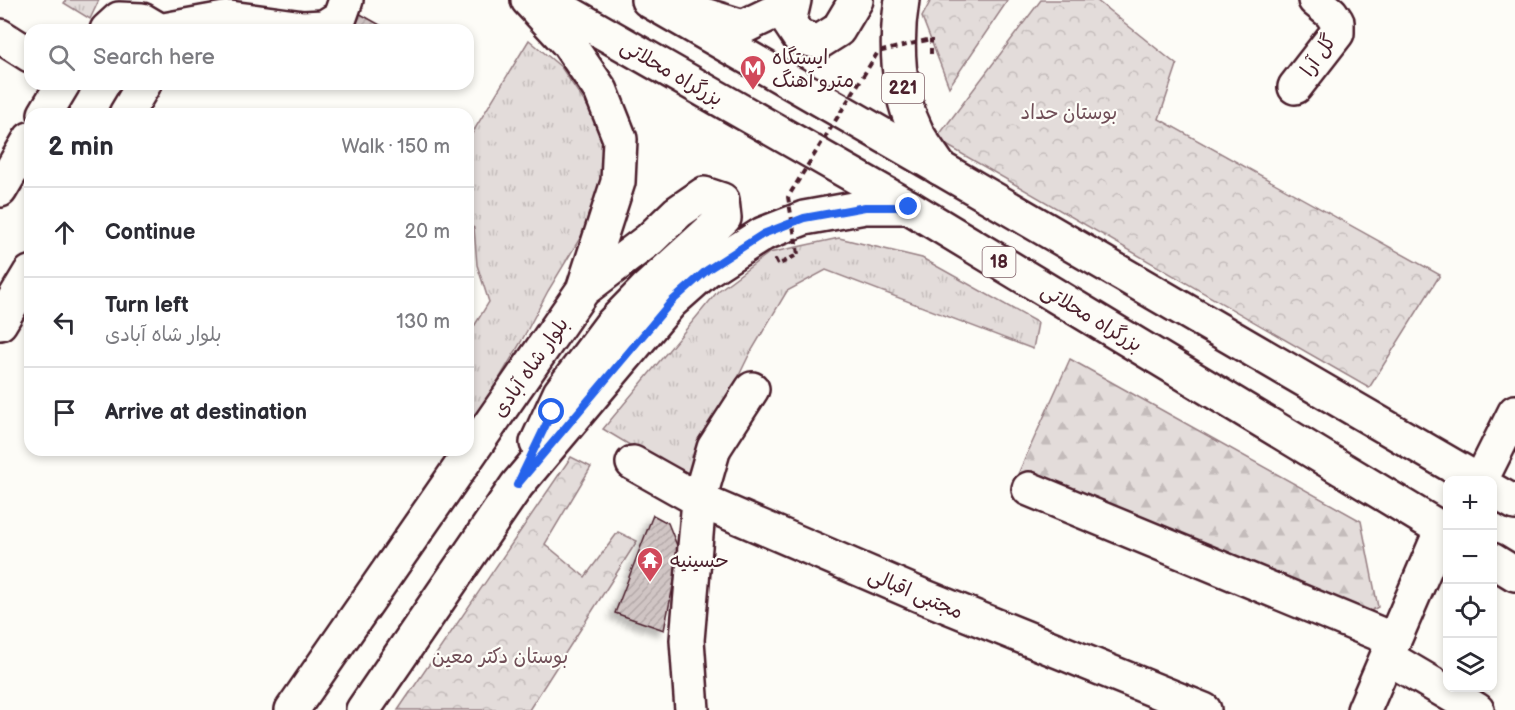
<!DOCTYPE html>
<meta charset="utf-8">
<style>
body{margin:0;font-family:"Balsamiq Sans","Playpen Sans Arabic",sans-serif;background:#f7f7f7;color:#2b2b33}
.controls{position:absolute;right:18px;bottom:18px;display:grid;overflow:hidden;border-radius:12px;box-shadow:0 3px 9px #0003}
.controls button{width:54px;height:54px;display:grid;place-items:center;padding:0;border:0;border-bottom:2px solid #e1e1e2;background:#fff;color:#2b2b33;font:30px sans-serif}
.stop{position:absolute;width:18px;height:18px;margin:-14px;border:4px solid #2563eb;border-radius:50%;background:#fff}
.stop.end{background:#2563eb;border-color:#fff;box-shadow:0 2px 6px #0008}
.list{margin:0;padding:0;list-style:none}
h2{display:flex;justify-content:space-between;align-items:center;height:78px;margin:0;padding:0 24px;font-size:26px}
h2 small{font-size:20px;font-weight:400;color:#7c7c81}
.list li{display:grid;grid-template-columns:39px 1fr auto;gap:18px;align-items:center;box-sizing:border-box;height:90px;padding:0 24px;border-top:2px solid #e1e1e2}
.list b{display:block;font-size:22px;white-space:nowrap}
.list p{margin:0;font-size:20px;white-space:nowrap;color:#7c7c81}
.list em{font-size:20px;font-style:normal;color:#7c7c81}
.icon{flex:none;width:33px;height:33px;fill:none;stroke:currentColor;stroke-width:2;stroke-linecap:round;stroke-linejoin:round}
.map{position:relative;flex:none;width:1515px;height:710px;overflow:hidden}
.search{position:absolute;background:#fff;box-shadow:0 3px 9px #0003;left:24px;top:24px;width:450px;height:66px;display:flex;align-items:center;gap:15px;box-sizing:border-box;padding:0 21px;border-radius:18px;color:#7c7c81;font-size:22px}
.panel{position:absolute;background:#fff;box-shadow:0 3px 9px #0003;left:24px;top:108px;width:450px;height:348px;border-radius:18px}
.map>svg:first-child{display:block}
</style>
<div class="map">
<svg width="1515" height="710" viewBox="0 0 1515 710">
<defs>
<pattern id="grass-tufts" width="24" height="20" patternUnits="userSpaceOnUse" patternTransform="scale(1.5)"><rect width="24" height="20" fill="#e3dcda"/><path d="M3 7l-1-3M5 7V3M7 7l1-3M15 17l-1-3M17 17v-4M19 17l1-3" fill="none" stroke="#c4bcbb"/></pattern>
<pattern id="forest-firs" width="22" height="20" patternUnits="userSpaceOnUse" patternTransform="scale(1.5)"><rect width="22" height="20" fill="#e3dcda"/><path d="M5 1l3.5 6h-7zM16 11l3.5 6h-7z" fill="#c4bcbb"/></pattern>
<pattern id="park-crowns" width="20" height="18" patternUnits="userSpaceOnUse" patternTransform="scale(1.5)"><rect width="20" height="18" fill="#e3dcda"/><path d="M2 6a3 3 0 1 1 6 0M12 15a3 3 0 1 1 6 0" fill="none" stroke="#c4bcbb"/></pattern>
<pattern id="building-hatch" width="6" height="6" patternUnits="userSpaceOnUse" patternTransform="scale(1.5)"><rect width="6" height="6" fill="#d0c5c4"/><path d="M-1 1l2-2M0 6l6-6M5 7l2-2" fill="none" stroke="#b4a9a9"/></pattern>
<filter id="shadow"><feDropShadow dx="-5.5" dy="5.5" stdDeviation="3" flood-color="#0004"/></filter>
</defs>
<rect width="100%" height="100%" fill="#fdfcf7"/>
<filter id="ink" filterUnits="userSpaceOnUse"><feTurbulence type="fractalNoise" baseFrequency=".0167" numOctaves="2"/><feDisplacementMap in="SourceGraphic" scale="12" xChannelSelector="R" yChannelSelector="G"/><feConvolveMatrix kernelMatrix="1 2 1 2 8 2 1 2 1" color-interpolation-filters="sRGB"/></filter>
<g filter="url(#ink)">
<path fill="url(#grass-tufts)" stroke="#967e82" stroke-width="1.5" d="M66,0H99L90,19L64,3Z
M529,40L561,67L598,122L608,174L588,225L548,291L521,342L468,431V336L489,302L477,265L474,228L468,224V140Z
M839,238L922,258L1038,323L1033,349L826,270L787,291L749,355L688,480L603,429L718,291L769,253Z"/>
<path fill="url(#forest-firs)" stroke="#967e82" stroke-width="1.5" d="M1070,359L1361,521L1378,607L1363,615L1018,474Z"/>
<path fill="url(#park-crowns)" stroke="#967e82" stroke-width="1.5" d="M931,0H1008L949,87L922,17Z
M1041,0H1096L1177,65L1159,119L1440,275L1369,388L936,139Z
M571,457L591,467L545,544L585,577L618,532L637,541L529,710H398Z"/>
<path fill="url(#building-hatch)" stroke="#4a1f2b" stroke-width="1.5" filter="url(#shadow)" d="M339,2L389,30H325Z
M653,515L668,523L680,553L664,630L615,613Z"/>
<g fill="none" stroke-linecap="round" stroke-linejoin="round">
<g stroke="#4a1f2b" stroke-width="38">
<path id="minor" d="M107,30L119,19L142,20L159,30
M164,30L230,18L303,28L324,27L340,17L346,0
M0,36L30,55
M1295,87L1337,33V22L1331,13L1315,0
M45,114L63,84
M126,114L144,84
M0,190L30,139
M0,323L30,273
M633,463L699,500L920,595L1204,710
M1481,480L1515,412
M1029,489L1394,640
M1387,657L1477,710
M692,710L687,640L699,500L714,448L752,389
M1364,710L1442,529"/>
</g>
<g stroke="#4a1f2b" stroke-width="38">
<path id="major" d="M794,0L789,22L799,37L819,42L838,30L856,0
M902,0C895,42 897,94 917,133C923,145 933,156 940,168
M665,3L743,27L793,3
M537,443L560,393L611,325L646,289L724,218L722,200L704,194L678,212L650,239L583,290
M292,710L583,290L618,182L620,139L601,91L568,43L528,0
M363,710L517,485L671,302L707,270L763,234L804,218L865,207H909"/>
</g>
<g stroke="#4a1f2b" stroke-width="38">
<path id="highway" d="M546,0L909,207L1448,533
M648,0L940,168L1477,480
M1492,490L1515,503
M1492,560L1515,574"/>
</g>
<path stroke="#4a1f2b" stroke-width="4" stroke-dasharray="6 4.5" stroke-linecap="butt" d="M931,54V39
M775,259L778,265L795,256"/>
<use href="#minor" stroke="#fdfcf7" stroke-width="33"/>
<use href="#major" stroke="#fdfcf7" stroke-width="33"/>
<use href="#highway" stroke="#fdfcf7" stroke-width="33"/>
<path stroke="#4a1f2b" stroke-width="4" stroke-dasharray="6 4.5" stroke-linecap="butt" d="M798,254L788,197L878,52L931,39"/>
</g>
</g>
<g fill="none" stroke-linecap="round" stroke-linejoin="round" filter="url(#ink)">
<path stroke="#2563eb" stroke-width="8" d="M552,412L517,485L671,302L707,270L763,234L804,218L865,207H909"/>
</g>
<defs>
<g id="metro-pin" transform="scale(1.35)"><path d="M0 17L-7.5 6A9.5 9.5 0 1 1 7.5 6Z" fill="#d1495b" stroke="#fdfcf7"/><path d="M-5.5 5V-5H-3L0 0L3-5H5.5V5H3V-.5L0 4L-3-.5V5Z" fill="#fff"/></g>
<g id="temple-pin" transform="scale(1.35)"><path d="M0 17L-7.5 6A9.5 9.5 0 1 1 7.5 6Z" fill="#d1495b" stroke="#fdfcf7"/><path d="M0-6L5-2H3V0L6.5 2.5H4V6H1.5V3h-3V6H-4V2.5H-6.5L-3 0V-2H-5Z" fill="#fff"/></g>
</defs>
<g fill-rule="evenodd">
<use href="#metro-pin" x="753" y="68"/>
<use href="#temple-pin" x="650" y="560"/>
</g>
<g text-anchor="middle" stroke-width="4.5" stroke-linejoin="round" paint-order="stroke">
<g fill="#fdfcf7" stroke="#806168" stroke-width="1.5">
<rect x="882" y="73" width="42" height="30" rx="4.5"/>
<rect x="982.5" y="247" width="33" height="30" rx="4.5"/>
</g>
<g font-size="18" font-weight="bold" fill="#4a1f2b">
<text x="903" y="94">221</text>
<text x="999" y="268">18</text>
</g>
<g font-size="20" fill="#4a1f2b" stroke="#fdfcf7">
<text transform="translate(1318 55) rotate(-55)" y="7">گل آرا</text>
<text transform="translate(672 72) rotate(30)" y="7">بزرگراه محلاتی</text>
<text transform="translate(1092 317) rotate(31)" y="7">بزرگراه محلاتی</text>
<text transform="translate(530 367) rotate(-55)" y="7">بلوار شاه آبادی</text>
<text transform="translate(916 593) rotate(23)" y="7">مجتبی اقبالی</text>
</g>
<g font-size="20" fill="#4a1f2b" stroke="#fdfcf7" text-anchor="start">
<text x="772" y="64">ایستگاه<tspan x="772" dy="23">مترو آهنگ</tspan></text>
<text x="670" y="567">حسینیه</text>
</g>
<g font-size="20" fill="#704e57" stroke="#fdfcf7">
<text x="1069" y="119">بوستان حداد</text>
<text x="500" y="663">بوستان دکتر معین</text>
</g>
</g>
</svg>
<div class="controls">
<button>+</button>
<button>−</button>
<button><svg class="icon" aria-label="locate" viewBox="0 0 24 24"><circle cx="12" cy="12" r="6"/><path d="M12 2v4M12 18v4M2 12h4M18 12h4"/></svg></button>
<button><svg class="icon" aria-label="layers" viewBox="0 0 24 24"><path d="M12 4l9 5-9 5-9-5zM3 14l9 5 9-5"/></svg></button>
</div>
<div class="stop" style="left:552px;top:412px"></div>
<div class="stop end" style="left:909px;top:207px"></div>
<div class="search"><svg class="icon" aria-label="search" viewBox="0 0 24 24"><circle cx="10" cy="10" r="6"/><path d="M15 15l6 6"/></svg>Search here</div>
<section class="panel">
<h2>2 min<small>Walk · 150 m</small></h2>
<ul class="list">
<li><svg class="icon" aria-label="ahead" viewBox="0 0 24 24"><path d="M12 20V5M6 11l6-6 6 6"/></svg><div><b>Continue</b></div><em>20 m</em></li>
<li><svg class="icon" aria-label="left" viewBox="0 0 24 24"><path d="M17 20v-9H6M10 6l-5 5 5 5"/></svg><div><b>Turn left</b><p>بلوار شاه آبادی</p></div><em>130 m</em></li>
<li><svg class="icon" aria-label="arrive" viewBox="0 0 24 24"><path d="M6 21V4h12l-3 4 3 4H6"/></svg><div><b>Arrive at destination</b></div></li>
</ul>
</section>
</div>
